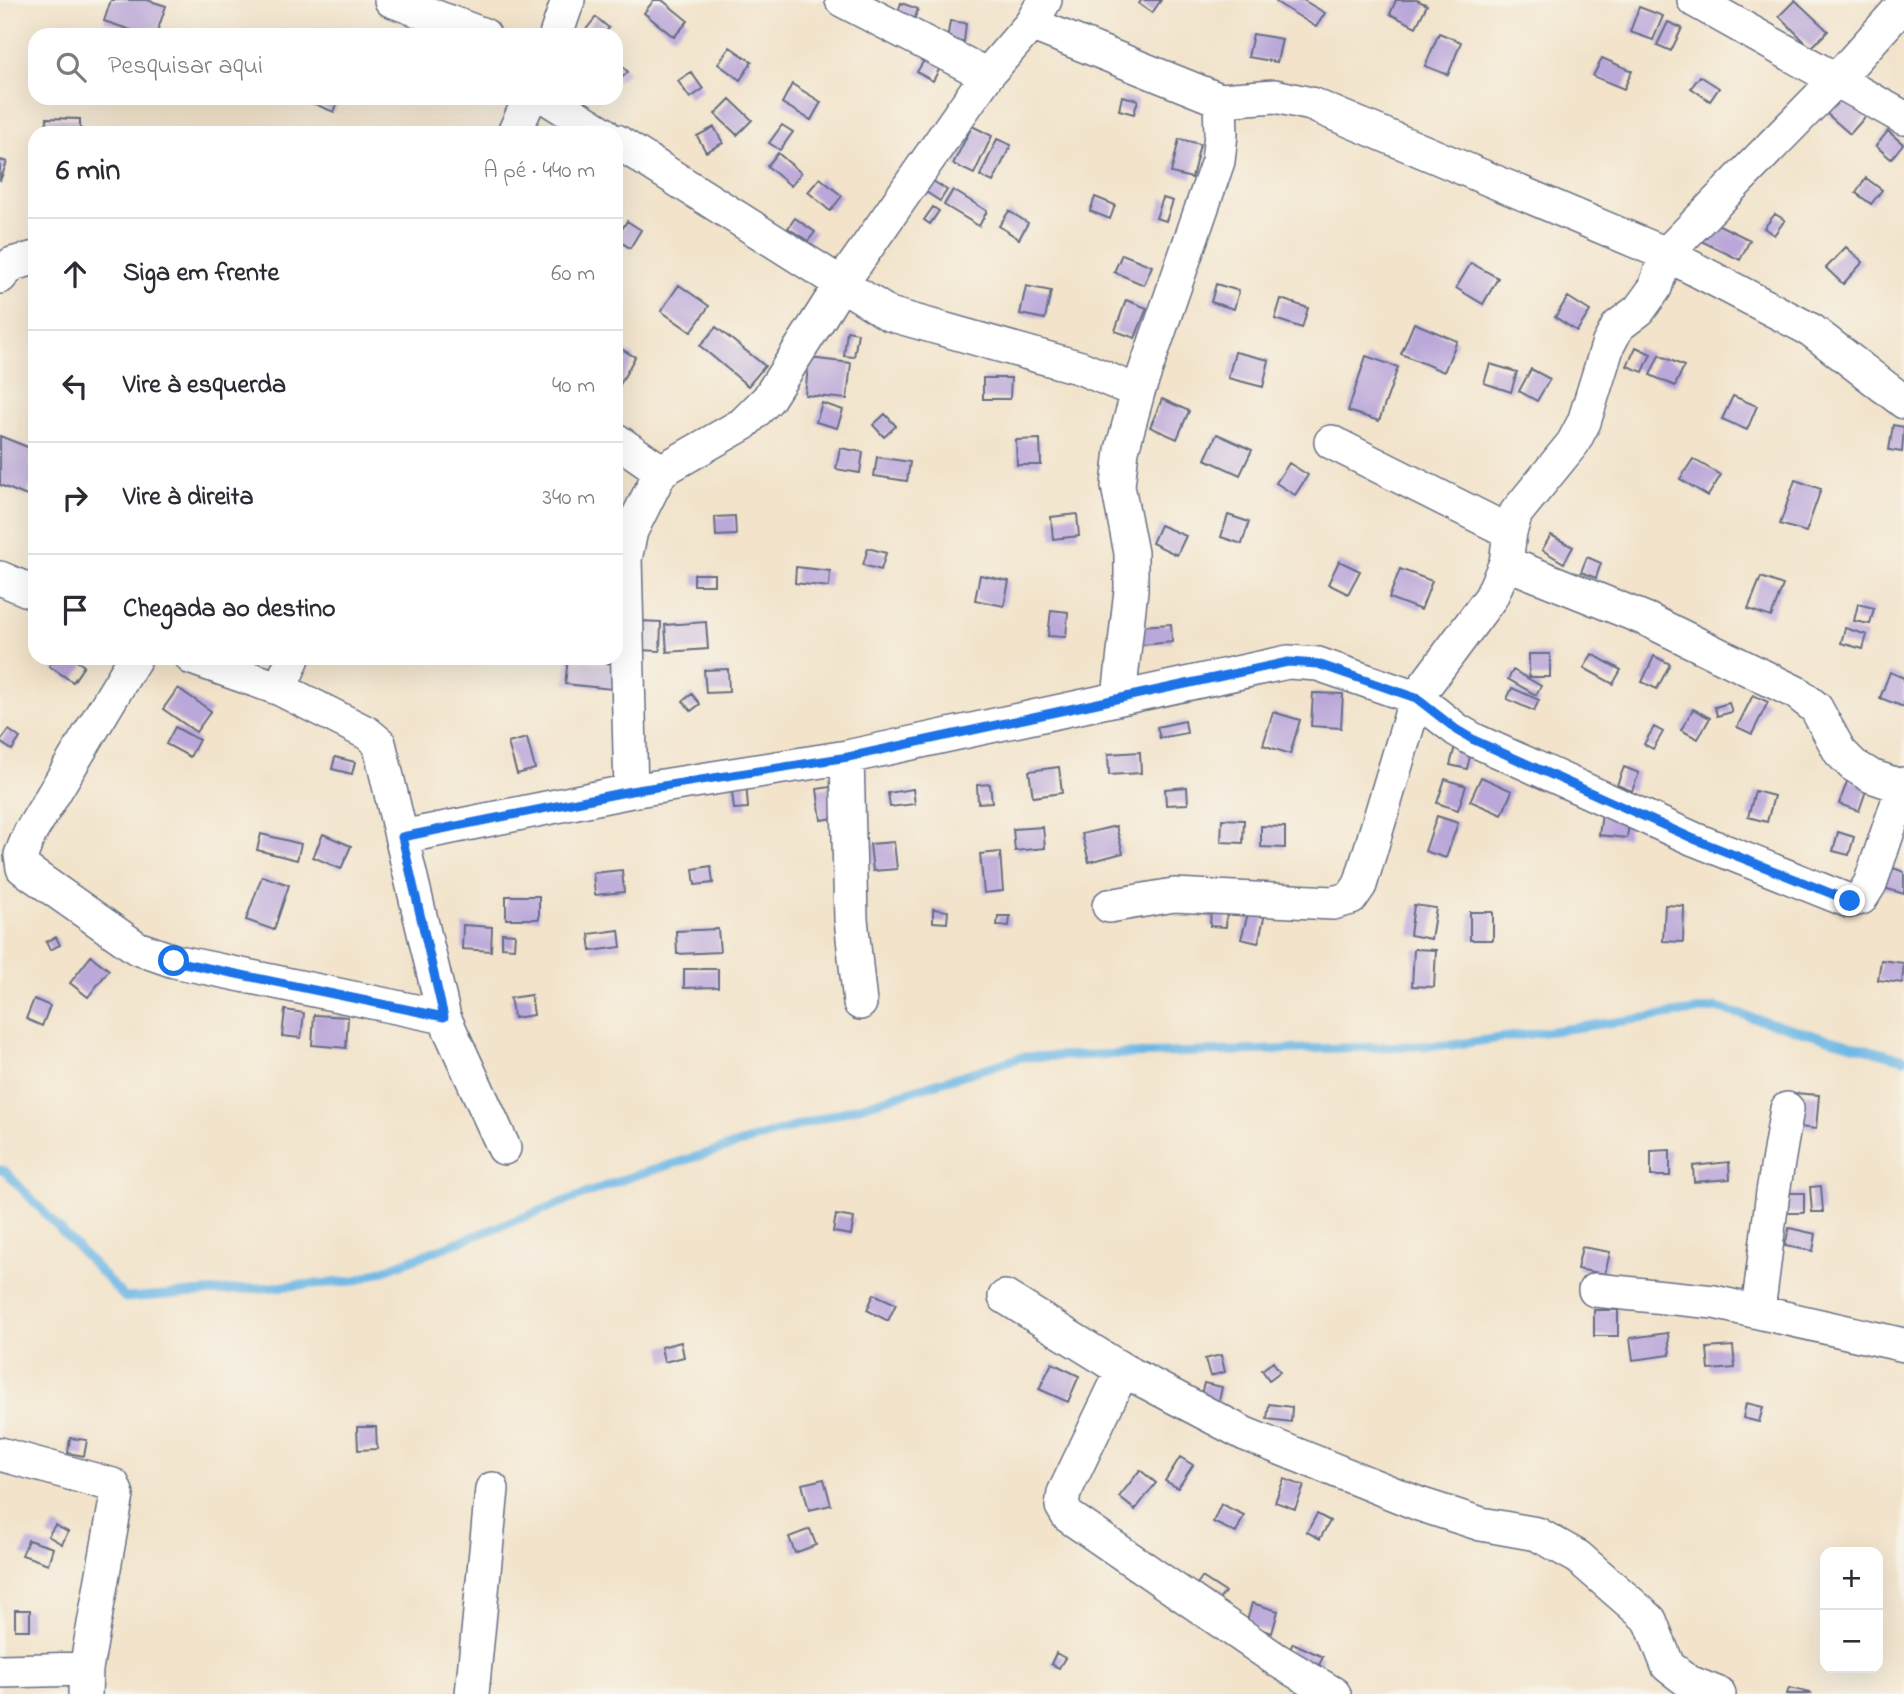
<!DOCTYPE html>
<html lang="pt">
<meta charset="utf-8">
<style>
body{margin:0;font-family:"Indie Flower",sans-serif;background:#f2f2f3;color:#2b2b33}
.controls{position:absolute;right:21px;bottom:21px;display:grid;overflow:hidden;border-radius:14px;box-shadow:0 7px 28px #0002}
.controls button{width:63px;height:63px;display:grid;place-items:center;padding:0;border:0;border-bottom:2px solid #e1e1e2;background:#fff;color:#2b2b33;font:35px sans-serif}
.stop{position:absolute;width:21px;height:21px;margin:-16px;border:5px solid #1a73e8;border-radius:50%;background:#fff}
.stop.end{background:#1a73e8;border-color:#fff;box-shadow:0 2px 7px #0008}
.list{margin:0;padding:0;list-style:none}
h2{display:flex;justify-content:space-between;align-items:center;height:91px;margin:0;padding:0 28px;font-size:30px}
h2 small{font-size:23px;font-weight:400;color:#7c7c81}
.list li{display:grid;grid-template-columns:46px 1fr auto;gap:21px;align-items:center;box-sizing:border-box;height:112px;padding:0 28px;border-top:2px solid #e1e1e2}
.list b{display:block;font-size:26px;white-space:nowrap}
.list em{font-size:23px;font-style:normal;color:#7c7c81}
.icon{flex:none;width:38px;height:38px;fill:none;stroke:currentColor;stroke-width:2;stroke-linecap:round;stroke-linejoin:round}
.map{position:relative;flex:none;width:1904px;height:1694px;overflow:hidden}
.search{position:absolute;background:#fff;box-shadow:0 7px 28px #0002;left:28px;top:28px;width:595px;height:77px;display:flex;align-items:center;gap:18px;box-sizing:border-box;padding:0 24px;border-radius:21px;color:#7c7c81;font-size:26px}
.panel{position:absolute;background:#fff;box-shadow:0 7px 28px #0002;left:28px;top:126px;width:595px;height:539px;border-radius:21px}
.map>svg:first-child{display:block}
</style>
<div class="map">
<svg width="1904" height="1694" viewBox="0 0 1904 1694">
<rect width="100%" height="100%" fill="#f7f3e8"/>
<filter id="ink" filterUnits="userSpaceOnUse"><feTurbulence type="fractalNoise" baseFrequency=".0143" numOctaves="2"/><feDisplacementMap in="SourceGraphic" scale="14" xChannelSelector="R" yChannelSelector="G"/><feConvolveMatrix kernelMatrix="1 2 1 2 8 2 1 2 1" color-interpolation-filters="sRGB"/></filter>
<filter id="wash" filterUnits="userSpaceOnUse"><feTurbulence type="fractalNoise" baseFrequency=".00686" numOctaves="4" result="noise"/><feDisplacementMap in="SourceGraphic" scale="28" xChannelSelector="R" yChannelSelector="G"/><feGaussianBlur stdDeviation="1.57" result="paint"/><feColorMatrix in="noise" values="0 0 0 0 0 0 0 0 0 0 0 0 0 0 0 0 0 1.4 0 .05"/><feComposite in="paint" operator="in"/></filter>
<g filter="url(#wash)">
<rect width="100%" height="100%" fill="#f2e3ca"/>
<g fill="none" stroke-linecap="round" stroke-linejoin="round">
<path stroke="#6db7e5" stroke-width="9" d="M0,1170L5,1171L125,1298L355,1281L627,1178L1022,1057L1451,1045L1716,1008L1904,1059"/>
</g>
<g id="blocks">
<path fill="#bba8da" d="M111,0H147L166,6L156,35H146L104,21Z
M654,0H662L688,21L674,37L644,13Z
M1141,0H1161L1152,13L1139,4Z
M1277,0H1303L1325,13L1316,27L1276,2Z
M1396,0H1417L1427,5L1416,27L1390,14Z
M1795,0L1828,31L1811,48L1779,16Z
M901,3L918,9L913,23L896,17Z
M1639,7L1663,16L1653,40L1630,32Z
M596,17L609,28L603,35H588L584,32Z
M950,21L966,23L964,42L947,40Z
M1668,22L1682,28L1671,51L1657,45Z
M1439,33L1461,42L1448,75L1425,66Z
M1253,34L1282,39L1277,62L1248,57Z
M730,47L752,62L740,80L718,64Z
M926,57L941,66L933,81L917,72Z
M1602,58L1632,71L1624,89L1593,76Z
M616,60L628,72L616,83Z
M691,72L703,89L690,98L678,81Z
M1700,76L1719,88L1710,101L1691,88Z
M792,84L821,102L811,120L782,103Z
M1843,95L1866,116L1850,134L1826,113Z
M1122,96L1138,100L1134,114L1119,110Z
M308,98H337L339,99L334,112L307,101Z
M730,99L752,120L737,135L715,114Z
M47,118L80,119V133H46Z
M782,125L793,132L780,150L769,143Z
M972,126L992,136L974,174L953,164Z
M714,127L723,143L706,152L697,136Z
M1888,131L1903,144L1891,159L1876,146Z
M997,139L1011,145L993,182L980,176Z
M1179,139L1200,144L1192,178L1171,173Z
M778,153L801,173L791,186L767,166Z
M0,160L7,162L0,181Z
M820,178L842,196L830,211L808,192Z
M1866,178L1882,190L1871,204L1856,193Z
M933,181L947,190L940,201L926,192Z
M953,190L987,211L979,226L944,205Z
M1095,197L1115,205L1110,219L1090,211Z
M1163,198L1173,201L1166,221L1156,218Z
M933,207L939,211L930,224L924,220Z
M1009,211L1028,223L1019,239L999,226Z
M1775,214L1785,220L1774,235L1764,228Z
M795,218L815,232L808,241L788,228Z
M627,221L641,230L630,248L616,239Z
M1711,221L1750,240L1740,260L1701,241Z
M1846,247L1863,262L1843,284L1826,268Z
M1122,254L1152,266L1144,285L1114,272Z
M1471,263L1498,278L1483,304L1456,288Z
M1216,284L1239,291L1234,309L1211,302Z
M679,285L709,306L691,332L661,311Z
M1026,286L1051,291L1045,319L1020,314Z
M1568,297L1590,311L1577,331L1555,317Z
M1281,299L1308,308L1302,328L1275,319Z
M1126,300L1147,308L1135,338L1115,331Z
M1414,323L1457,341L1444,372L1401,354Z
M716,327L765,366L748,386L700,346Z
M847,331L858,333L854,357L844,356Z
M616,346L635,357L616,392Z
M1636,347L1651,354L1643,372L1627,366Z
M1235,352L1269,360L1263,387L1228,378Z
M1659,355L1684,366L1675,386L1650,375Z
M1366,356L1398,367L1379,421L1348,411Z
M809,358L851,363L847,399L805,395Z
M1490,364L1517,372L1511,392L1484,383Z
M1531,369L1550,379L1537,401L1519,391Z
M983,378H1011L1010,399H983Z
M1733,396L1757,406L1747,430L1722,419Z
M1162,399L1189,411L1177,439L1150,427Z
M822,403L843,410L837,428L816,422Z
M885,414L896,426L884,437L873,425Z
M1893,425L1904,427L1902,452L1889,450Z
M1217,434L1252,450L1240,475L1205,459Z
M0,436L35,450V477L27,496L0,485Z
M1040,439L1041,465H1017L1016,440Z
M840,448L863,452L860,473L836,469Z
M877,457L910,462L907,481L874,476Z
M1693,459L1721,475L1708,496L1680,479Z
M1289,463L1308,475L1295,495L1276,483Z
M1795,480L1821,489L1806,532L1780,524Z
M1077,514L1079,536L1053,539L1051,517Z
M1228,515L1249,522L1242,544L1221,537Z
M735,516L736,535L716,536L715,517Z
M1160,525L1186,536L1177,555L1152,543Z
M1551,535L1573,547L1564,563L1542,550Z
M868,548L886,553L881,570L863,565Z
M1587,557L1601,563L1596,578L1581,572Z
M1339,561L1360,571L1348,594L1328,584Z
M796,567L830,571L829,587L795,583Z
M1400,569L1432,581L1421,610L1389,598Z
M694,574H714V585H694Z
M980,575L1009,581L1004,606L975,600Z
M1761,577L1783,585L1771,617L1748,609Z
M1858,604L1874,608L1870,624L1854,621Z
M1051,610L1068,612L1066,637L1048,636Z
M640,621L661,622L660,651L639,650Z
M706,622L708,649L667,652L665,625Z
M1171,624L1172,642L1142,645L1140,626Z
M1845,628L1867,635L1863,649L1841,643Z
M1529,654H1550V677H1529Z
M1592,654L1621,670L1613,684L1584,668Z
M1654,656L1670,664L1657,689L1642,682Z
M54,658H72L84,666L73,682L49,666Z
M568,659L615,664L612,689L565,684Z
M728,669L729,692L706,693L704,670Z
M1513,670L1541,686L1536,695L1508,679Z
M1890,672L1904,678V707L1880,698Z
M178,688L211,711L196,732L163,709Z
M1512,688L1539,700L1534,711L1507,699Z
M1313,693L1343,694L1341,728L1311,726Z
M692,694L700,704L691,711L683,701Z
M1753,695L1768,702L1752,734L1737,727Z
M1729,703L1732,712L1717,716L1715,707Z
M1693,709L1710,718L1698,739L1681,730Z
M1273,712L1300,720L1290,754L1263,745Z
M1185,721L1187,733L1160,738L1157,727Z
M175,727L199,740L190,757L166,744Z
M1654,727L1663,732L1653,749L1644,744Z
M9,730L20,738L12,750L0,742Z
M527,738L535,769L517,774L508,743Z
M1457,739L1473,743L1467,769L1450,765Z
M1140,752L1141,773L1109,775L1108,754Z
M335,757L355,762L352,774L332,769Z
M1059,767L1062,793L1033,797L1029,771Z
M1624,767L1639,773L1632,791L1617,785Z
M1481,777L1512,791L1502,815L1470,801Z
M1445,779L1466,786L1458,810L1437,803Z
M1848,779L1868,785L1859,811L1839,804Z
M746,782L748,808L734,809L731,783Z
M990,784L992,802L978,803L977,785Z
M831,787L835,818L821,820L817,789Z
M1187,787L1188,804L1166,805L1165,789Z
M913,789L915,804L890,807L888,793Z
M1755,791L1774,796L1767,822L1748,817Z
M1602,814L1630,817L1627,838L1599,835Z
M1437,816L1458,823L1446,858L1425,851Z
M1222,819L1244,820L1243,843L1221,842Z
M1116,826L1123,853L1089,862L1082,834Z
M1261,826L1285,827V848L1261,847Z
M1043,827L1045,848L1015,851L1013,829Z
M1838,832L1854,837L1849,855L1833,851Z
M261,834L301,844L297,860L257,850Z
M323,834L351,846L341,869L313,857Z
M894,842L897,869L873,871L870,844Z
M1000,852L1003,891L984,893L980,854Z
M711,866L713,883L695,885L693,869Z
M1888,866L1904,872V894L1881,887Z
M622,870L624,892L595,895L593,873Z
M262,876L289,885L274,930L246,920Z
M506,896H539V919H506Z
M1414,905L1436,908L1431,939L1410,935Z
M1665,905L1684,906L1683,942L1663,941Z
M1211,908L1227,909L1226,927L1210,926Z
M933,909L948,911L947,923L933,922Z
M1249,910L1265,914L1258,943L1241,939Z
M1470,912H1493V940H1470Z
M998,916H1010L1009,926L997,925Z
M463,925L492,927L491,951L462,949Z
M718,929L720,952L677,954L676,931Z
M619,930L621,947L591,951L589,934Z
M502,933L515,934L514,948L502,947Z
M56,937L60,945L50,950L46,942Z
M1414,949L1436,950L1434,987L1412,986Z
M91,956L109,970L88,997L70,983Z
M1881,960L1904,963L1902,983L1878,980Z
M684,969H718V987L684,988Z
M531,995L534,1015L514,1018L510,998Z
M34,999L50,1006L42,1026L26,1019Z
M285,1010L304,1013L301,1038L282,1036Z
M314,1015L348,1017L346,1048L312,1045Z
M1794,1093L1819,1095L1816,1129L1791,1126Z
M1670,1150V1176H1651V1151Z
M1729,1162L1730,1179L1694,1182L1693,1166Z
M1821,1186L1823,1212H1812L1810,1187Z
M1780,1193H1804V1213H1780Z
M836,1215L854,1218L851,1235L833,1232Z
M1789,1228L1816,1234L1813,1251L1785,1246Z
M1582,1247L1610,1252L1605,1274L1577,1269Z
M874,1294L896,1304L888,1321L867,1310Z
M1594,1310H1618V1336H1594Z
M1668,1333L1670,1355L1633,1360L1630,1338Z
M681,1342L684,1357L664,1362L661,1347Z
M1733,1346L1735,1368L1709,1370L1707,1348Z
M1221,1355L1225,1372L1210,1376L1205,1359Z
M1273,1362L1280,1372L1269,1380L1262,1370Z
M1052,1363L1079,1376L1068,1402L1039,1389Z
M1204,1383L1222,1387L1217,1411L1198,1406Z
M1746,1403L1763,1407L1759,1422L1743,1418Z
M1269,1404L1292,1407L1291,1422L1267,1419Z
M357,1427H376L377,1449L358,1450Z
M70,1438L87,1440L84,1456L68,1453Z
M1180,1457L1193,1465L1178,1488L1165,1481Z
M1140,1470L1156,1483L1135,1510L1119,1497Z
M824,1479L831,1505L809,1510L802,1484Z
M1284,1479L1304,1486L1295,1509L1275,1502Z
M1221,1504L1244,1515L1236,1533L1213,1522Z
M1317,1514L1330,1521L1320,1539L1307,1532Z
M55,1525L68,1532L62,1544L48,1536Z
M810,1529L816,1545L795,1553L789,1537Z
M28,1540L53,1548L48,1564L22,1555Z
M1202,1577L1225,1592L1215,1605L1193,1590Z
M1252,1603L1278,1611L1272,1633L1246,1625Z
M15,1610H30V1630H15Z
M1293,1643L1323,1657L1316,1671L1286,1657Z
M1056,1653L1065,1658L1059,1668L1051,1664Z
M1789,1688L1811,1693L1810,1694H1787Z"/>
</g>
</g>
<g filter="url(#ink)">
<use href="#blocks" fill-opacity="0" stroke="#666e84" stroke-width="2"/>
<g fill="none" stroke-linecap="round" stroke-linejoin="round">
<g stroke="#666e84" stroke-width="36">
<path id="street" d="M391,0L484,35
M842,0L987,75
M1694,0L1904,118
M1031,24L1220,100L1275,96L1311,104L1666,254L1811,330L1904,402
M556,35L568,0
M547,98L603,133
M514,133L530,98
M616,141L889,314L1081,368L1138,392
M0,277L12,264L35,258
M616,440L661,471
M1331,442L1510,532
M1506,563L1648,620L1797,693L1816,708L1840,752L1853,765L1871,776L1903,787
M0,578L35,593
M135,658L30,833L21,855L23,868L137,948L174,961L444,1017
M192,658L280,689L367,733L379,743L444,1017L504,1148
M280,689L293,658
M1119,697L1131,590V553L1118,486L1122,450L1138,392L1218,161L1221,134L1220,100
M847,757L851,919L860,1003
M631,791L625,559L631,531L661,471L743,424L768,399L842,283L987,75L1031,24L1045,0
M402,837L631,791L847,757L1288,662L1318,664L1416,698L1457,730L1474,740L1694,839L1849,901L1861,898L1870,884L1904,784
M1109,906L1174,895L1333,903L1351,898L1360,885L1416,698L1491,597L1506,563L1510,532L1516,513L1573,443L1584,422L1608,345L1618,326L1639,310L1655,288L1666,254L1836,80L1904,4
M1595,1290L1714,1302L1904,1345
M1005,1297L1123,1370L1245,1434L1419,1504L1481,1524L1537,1534L1578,1557L1650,1620L1668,1666L1689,1682L1719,1694
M1758,1311L1773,1192L1787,1109
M1123,1370L1064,1493L1062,1506L1068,1516L1277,1660L1334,1694
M0,1454L113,1485L117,1495L86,1669L85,1694
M0,1671L86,1669
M472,1694L492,1489"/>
</g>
<use href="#street" stroke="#fff" stroke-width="33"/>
</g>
</g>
<g fill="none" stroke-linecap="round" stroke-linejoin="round" filter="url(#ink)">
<path stroke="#1a73e8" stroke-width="9" d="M174,961L444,1017L402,837L631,791L848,757L1288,662L1318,664L1416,698L1457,730L1474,740L1694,839L1850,901"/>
</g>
</svg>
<div class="controls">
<button>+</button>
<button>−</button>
</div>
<div class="stop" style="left:174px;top:961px"></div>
<div class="stop end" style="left:1850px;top:901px"></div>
<div class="search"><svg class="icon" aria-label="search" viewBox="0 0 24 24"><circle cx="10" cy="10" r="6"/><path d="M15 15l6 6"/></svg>Pesquisar aqui</div>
<section class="panel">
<h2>6 min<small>A pé · 440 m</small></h2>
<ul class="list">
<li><svg class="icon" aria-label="ahead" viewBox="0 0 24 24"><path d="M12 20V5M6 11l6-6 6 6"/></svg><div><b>Siga em frente</b></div><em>60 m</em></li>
<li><svg class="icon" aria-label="left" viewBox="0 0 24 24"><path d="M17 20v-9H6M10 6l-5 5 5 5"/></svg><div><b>Vire à esquerda</b></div><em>40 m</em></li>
<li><svg class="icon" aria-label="right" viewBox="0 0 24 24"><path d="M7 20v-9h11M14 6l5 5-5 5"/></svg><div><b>Vire à direita</b></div><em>340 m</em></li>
<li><svg class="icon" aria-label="arrive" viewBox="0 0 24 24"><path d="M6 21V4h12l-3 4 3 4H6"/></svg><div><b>Chegada ao destino</b></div></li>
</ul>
</section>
</div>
